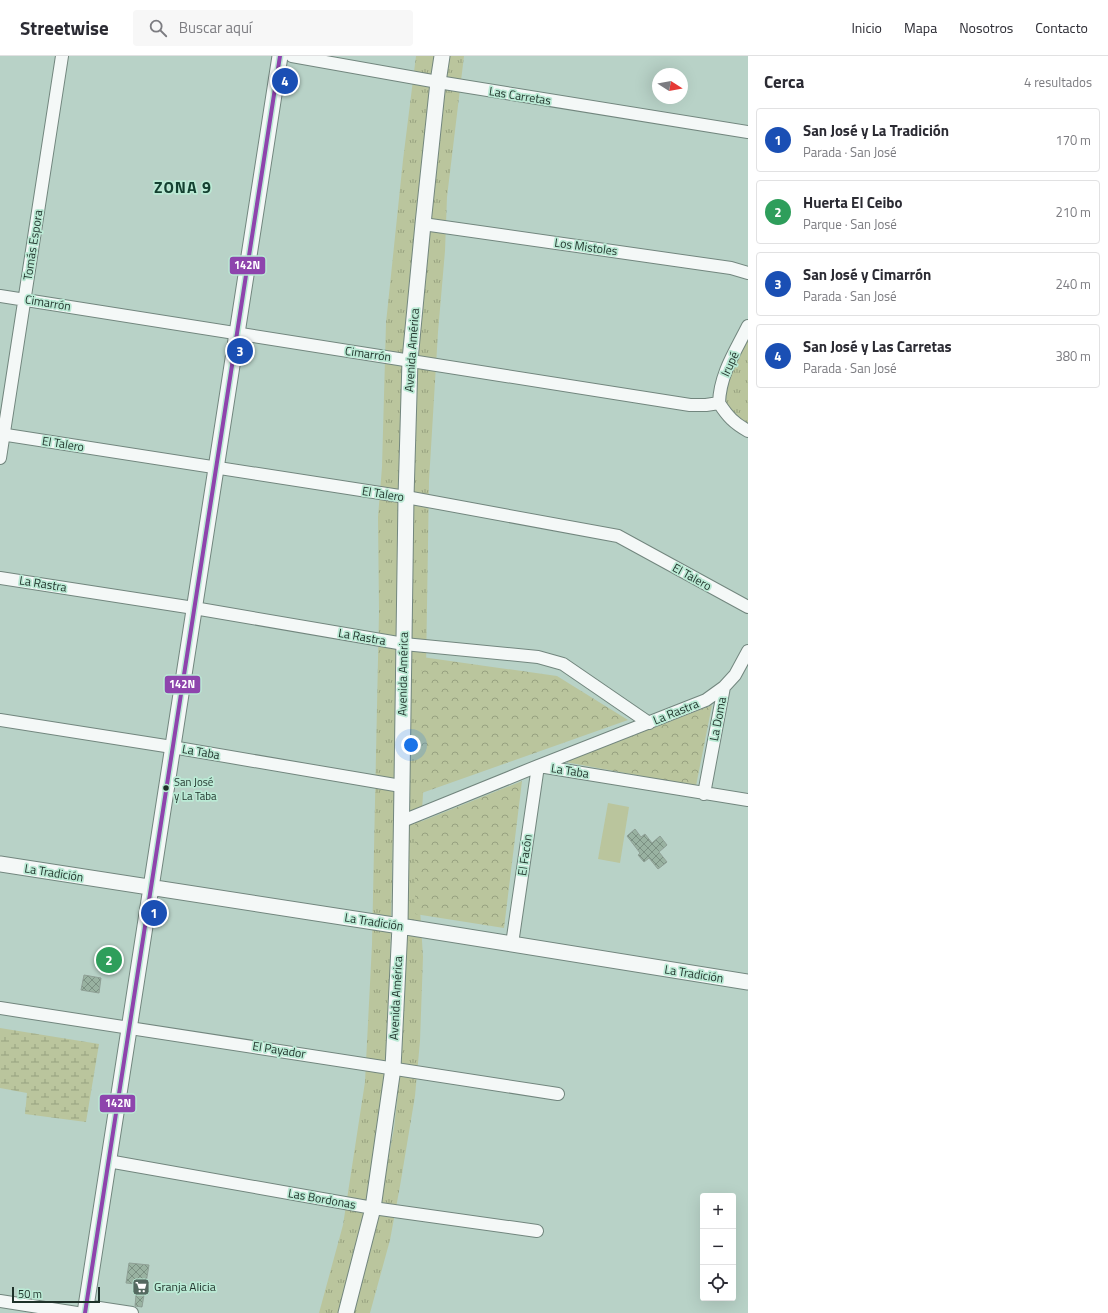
<!DOCTYPE html>
<html lang="es">
<meta charset="utf-8">
<style>
body{margin:0;font-family:"Titillium Web",sans-serif;background:#f7f7f7;color:#2b2b33}
.controls{position:absolute;right:12px;bottom:12px;display:grid;overflow:hidden;border-radius:4px;box-shadow:0 4px 16px #0002}
.controls button{width:36px;height:36px;display:grid;place-items:center;padding:0;border:0;border-bottom:1px solid #e1e1e2;background:#fff;color:#2b2b33;font:20px sans-serif}
.compass{position:absolute;left:652px;top:12px;width:36px;height:36px;border-radius:50%;background:#fff;box-shadow:0 4px 16px #0002;rotate:101deg}
.scale{position:absolute;left:12px;bottom:10px;width:88px;box-sizing:border-box;padding-left:4px;border:2px solid #1e3129;border-top:0;font-size:11px;line-height:14px;white-space:nowrap;color:#1e3129;-webkit-text-stroke:3px #bbead5;paint-order:stroke}
.you{position:absolute;left:411px;top:689px;width:14px;height:14px;margin:-10px;border:3px solid #fff;border-radius:50%;background:#1a73e8;box-shadow:0 0 0 6px #1a73e833}
.badge{display:grid;place-items:center;width:26px;height:26px;border-radius:50%;background:#546960;color:#fff;font-size:13px;font-weight:700}
.pin{position:absolute;translate:-50% -50%;border:2px solid #fff;box-shadow:0 1px 4px #0006}
.list{margin:0;padding:0;list-style:none}
h2{display:flex;justify-content:space-between;align-items:center;height:52px;margin:0;padding:0 16px;font-size:17px}
h2 small{font-size:13px;font-weight:400;color:#7c7c81}
.list li{display:grid;grid-template-columns:26px 1fr auto;gap:12px;align-items:center;box-sizing:border-box;height:64px;margin:0 8px 8px;padding:0 8px;border:1px solid #e1e1e2;border-radius:4px}
.list b{display:block;font-size:15px;white-space:nowrap}
.list p{margin:0;font-size:13px;white-space:nowrap;color:#7c7c81}
.list em{font-size:13px;font-style:normal;color:#7c7c81}
.icon{flex:none;width:22px;height:22px;fill:none;stroke:currentColor;stroke-width:2;stroke-linecap:round;stroke-linejoin:round}
.map{position:relative;flex:none;width:748px;height:1257px;overflow:hidden}
header{display:flex;align-items:center;gap:24px;box-sizing:border-box;height:56px;padding:0 20px;background:#fff;border-bottom:1px solid #e1e1e2}
header strong{font-size:19px}
nav{display:flex;gap:22px;margin-inline-start:auto;font-size:14px}
.search{width:280px;height:36px;background:#f7f7f7;display:flex;align-items:center;gap:10px;box-sizing:border-box;padding:0 14px;border-radius:4px;color:#7c7c81;font-size:15px}
main{display:flex}
aside{flex:1;background:#fff}
.map>svg:first-child{display:block}
</style>
<header>
<strong>Streetwise</strong>
<div class="search"><svg class="icon" aria-label="search" viewBox="0 0 24 24"><circle cx="10" cy="10" r="6"/><path d="M15 15l6 6"/></svg>Buscar aquí</div>
<nav><a>Inicio</a><a>Mapa</a><a>Nosotros</a><a>Contacto</a></nav>
</header>
<main>
<div class="map">
<svg width="748" height="1257" viewBox="0 0 748 1257">
<defs>
<pattern id="grass-tufts" width="24" height="20" patternUnits="userSpaceOnUse"><rect width="24" height="20" fill="#bac59d"/><path d="M3 7l-1-3M5 7V3M7 7l1-3M15 17l-1-3M17 17v-4M19 17l1-3" fill="none" stroke="#97a180"/></pattern>
<pattern id="forest-crowns" width="20" height="18" patternUnits="userSpaceOnUse"><rect width="20" height="18" fill="#bac59d"/><path d="M2 6a3 3 0 1 1 6 0M12 15a3 3 0 1 1 6 0" fill="none" stroke="#97a180"/></pattern>
<pattern id="wetland-marsh" width="20" height="14" patternUnits="userSpaceOnUse"><rect width="20" height="14" fill="#bac59d"/><path d="M1 5h8M5 5V1M11 12h8M15 12V8" fill="none" stroke="#97a180"/></pattern>
<pattern id="garden-dots" width="8" height="8" patternUnits="userSpaceOnUse"><rect width="8" height="8" fill="#bac59d"/><path d="M2 2h.1M6 6h.1" fill="none" stroke="#97a180" stroke-width="1.8" stroke-linecap="round"/></pattern>
<pattern id="building-cross-hatch" width="8" height="8" patternUnits="userSpaceOnUse"><rect width="8" height="8" fill="#99b2a1"/><path d="M0 0l8 8M0 8l8-8" fill="none" stroke="#7c9183"/></pattern>
</defs>
<rect width="100%" height="100%" fill="#b8d2c7"/>
<path fill="url(#grass-tufts)" d="M416,0H436L398,576L388,993L385,1025L368,1139L363,1167L340,1257H319L343,1169L365,1026L372,888L379,556L378,461L382,411L386,267L403,104Z
M449,0H464L447,141L445,195L438,276L429,425L426,614L424,722L420,787V853L423,901L420,985L415,1040L400,1130L390,1184L370,1257H352L374,1179L394,1072L402,1000L413,372L424,218L441,52Z
M748,280V369L734,359L725,346L724,331Z"/>
<path fill="url(#forest-crowns)" d="M422,601L557,620L628,664L419,738Z
M712,649L696,730L565,706Z
M522,725L504,872L415,858V768Z"/>
<path fill="url(#wetland-marsh)" d="M0,972L99,988L86,1066L25,1058L27,1037L0,1032Z"/>
<path fill="url(#garden-dots)" d="M97,895L123,899L121,912L95,908Z"/>
<path fill="#bac59d" d="M608,747L629,751L620,807L598,803Z"/>
<path fill="url(#building-cross-hatch)" stroke="#8fa096" d="M635,773L641,781L645,778L652,787L660,780L667,789L659,796L667,806L658,813L649,802L644,806L638,799L640,797L627,780Z
M84,919L101,922L99,937L81,934Z
M129,1207L149,1209L142,1251L135,1250L137,1228L126,1227Z"/>
<g fill="none" stroke-linecap="round" stroke-linejoin="round">
<g stroke="#72867e" stroke-width="14">
<path id="minor" d="M292,0L438,26L748,76
M423,168L731,212L748,217
M0,240L690,349H706L719,347
M719,347C720,318 735,296 748,270
M719,347C728,361 734,367 748,375
M0,378L406,441L618,480L748,551
M0,402L62,0
M0,522L194,552L404,588L538,601L563,608L649,667
M0,664L172,691L401,730
M539,710L748,744
M704,738L724,631L735,619L748,595
M400,766L538,710L706,644L724,631
M512,888L538,710
M0,952L558,1038
M108,1105L373,1152L537,1175
M0,1245L77,1257
M86,1250L132,1257"/>
</g>
<g stroke="#72867e" stroke-width="17">
<path id="tertiary" d="M0,808L400,870L748,926
M85,1257L280,0
M346,1257L373,1152L393,1012L400,870L406,441L410,304L423,168L438,26L442,0"/>
</g>
<use href="#minor" stroke="#f4f8f7" stroke-width="12"/>
<use href="#tertiary" stroke="#f4f8f7" stroke-width="15"/>
<g stroke="#bbead5" stroke-width="7">
<path id="bus-1" d="M85,1257L280,0"/>
</g>
<use href="#bus-1" stroke="#8e44ad" stroke-width="4"/>
</g>
<defs>
<g id="supermarket-square" transform="scale(0.9)"><rect x="-9" y="-9" width="18" height="18" rx="4" fill="#546960" stroke="#bbead5"/><path d="M-6-5.5h2.5l.6 2H6L4.5 2H-2.5L-4.4-4H-6ZM-1.5 3.2a1.3 1.3 0 1 0 .1 0ZM3 3.2a1.3 1.3 0 1 0 .1 0Z" fill="#fff"/></g>
</defs>
<g fill-rule="evenodd">
<use href="#supermarket-square" x="141" y="1231"/>
</g>
<circle fill="#1e3129" stroke="#bbead5" stroke-width="1.5" cx="166" cy="732" r="3.5"/>
<g text-anchor="middle" stroke-width="3.5" stroke-linejoin="round" paint-order="stroke">
<g font-size="11" fill="#1e3129" stroke="#bbead5" text-anchor="start">
<text x="174" y="730">San José<tspan x="174" dy="14">y La Taba</tspan></text>
</g>
<g font-size="12" fill="#1e3129" stroke="#bbead5">
<text transform="translate(520 40) rotate(9)" y="4">Las Carretas</text>
<text transform="translate(33 189) rotate(-81)" y="4">Tomás Espora</text>
<text transform="translate(586 191) rotate(8)" y="4">Los Mistoles</text>
<text transform="translate(48 247) rotate(9)" y="4">Cimarrón</text>
<text transform="translate(412 294) rotate(-86)" y="4">Avenida América</text>
<text transform="translate(368 298) rotate(8)" y="4">Cimarrón</text>
<text transform="translate(730 308) rotate(-65)" y="4">Irupé</text>
<text transform="translate(63 388) rotate(9)" y="4">El Talero</text>
<text transform="translate(383 438) rotate(9)" y="4">El Talero</text>
<text transform="translate(692 521) rotate(29)" y="4">El Talero</text>
<text transform="translate(43 528) rotate(9)" y="4">La Rastra</text>
<text transform="translate(362 581) rotate(10)" y="4">La Rastra</text>
<text transform="translate(403 618) rotate(-89)" y="4">Avenida América</text>
<text transform="translate(676 656) rotate(-22)" y="4">La Rastra</text>
<text transform="translate(718 663) rotate(-79)" y="4">La Doma</text>
<text transform="translate(201 696) rotate(10)" y="4">La Taba</text>
<text transform="translate(570 715) rotate(9)" y="4">La Taba</text>
<text transform="translate(525 799) rotate(-82)" y="4">El Facón</text>
<text transform="translate(54 817) rotate(9)" y="4">La Tradición</text>
<text transform="translate(374 866) rotate(9)" y="4">La Tradición</text>
<text transform="translate(694 918) rotate(9)" y="4">La Tradición</text>
<text transform="translate(396 942) rotate(-87)" y="4">Avenida América</text>
<text transform="translate(279 994) rotate(9)" y="4">El Payador</text>
<text transform="translate(322 1143) rotate(10)" y="4">Las Bordonas</text>
</g>
<g font-size="12" fill="#1e3129" stroke="#bbead5" text-anchor="start">
<text x="154" y="1235">Granja Alicia</text>
</g>
<g font-size="16" font-weight="bold" letter-spacing="1" fill="#144131" stroke="#bbead5">
<text x="183" y="137">ZONA 9</text>
</g>
</g>
<g stroke="#bbead5" stroke-width="1.5">
<rect x="229" y="200" width="37" height="19" rx="4" fill="#8e44ad"/>
<rect x="164" y="619" width="37" height="19" rx="4" fill="#8e44ad"/>
<rect x="99" y="1038" width="37" height="19" rx="4" fill="#8e44ad"/>
</g>
<g font-size="11" text-anchor="middle" font-weight="bold" fill="#fff">
<text x="247" y="213">142N</text>
<text x="182" y="632">142N</text>
<text x="118" y="1051">142N</text>
</g>
</svg>
<div class="controls">
<button>+</button>
<button>−</button>
<button><svg class="icon" aria-label="locate" viewBox="0 0 24 24"><circle cx="12" cy="12" r="6"/><path d="M12 2v4M12 18v4M2 12h4M18 12h4"/></svg></button>
</div>
<svg class="compass" viewBox="-18 -18 36 36"><path d="M0-13l5 13h-10z" fill="#e53935"/><path d="M0 13l5-13h-10z" fill="#7c7c81"/></svg>
<div class="scale">50 m</div>
<div class="you"></div>
<div class="pin badge" style="left:154px;top:857px;background:#1a4fb4">1</div>
<div class="pin badge" style="left:109px;top:904px;background:#2e9e5b">2</div>
<div class="pin badge" style="left:240px;top:295px;background:#1a4fb4">3</div>
<div class="pin badge" style="left:285px;top:25px;background:#1a4fb4">4</div>
</div>
<aside>
<h2>Cerca<small>4 resultados</small></h2>
<ul class="list">
<li><span class="badge" style="background:#1a4fb4">1</span><div><b>San José y La Tradición</b><p>Parada · San José</p></div><em>170 m</em></li>
<li><span class="badge" style="background:#2e9e5b">2</span><div><b>Huerta El Ceibo</b><p>Parque · San José</p></div><em>210 m</em></li>
<li><span class="badge" style="background:#1a4fb4">3</span><div><b>San José y Cimarrón</b><p>Parada · San José</p></div><em>240 m</em></li>
<li><span class="badge" style="background:#1a4fb4">4</span><div><b>San José y Las Carretas</b><p>Parada · San José</p></div><em>380 m</em></li>
</ul>
</aside>
</main>
